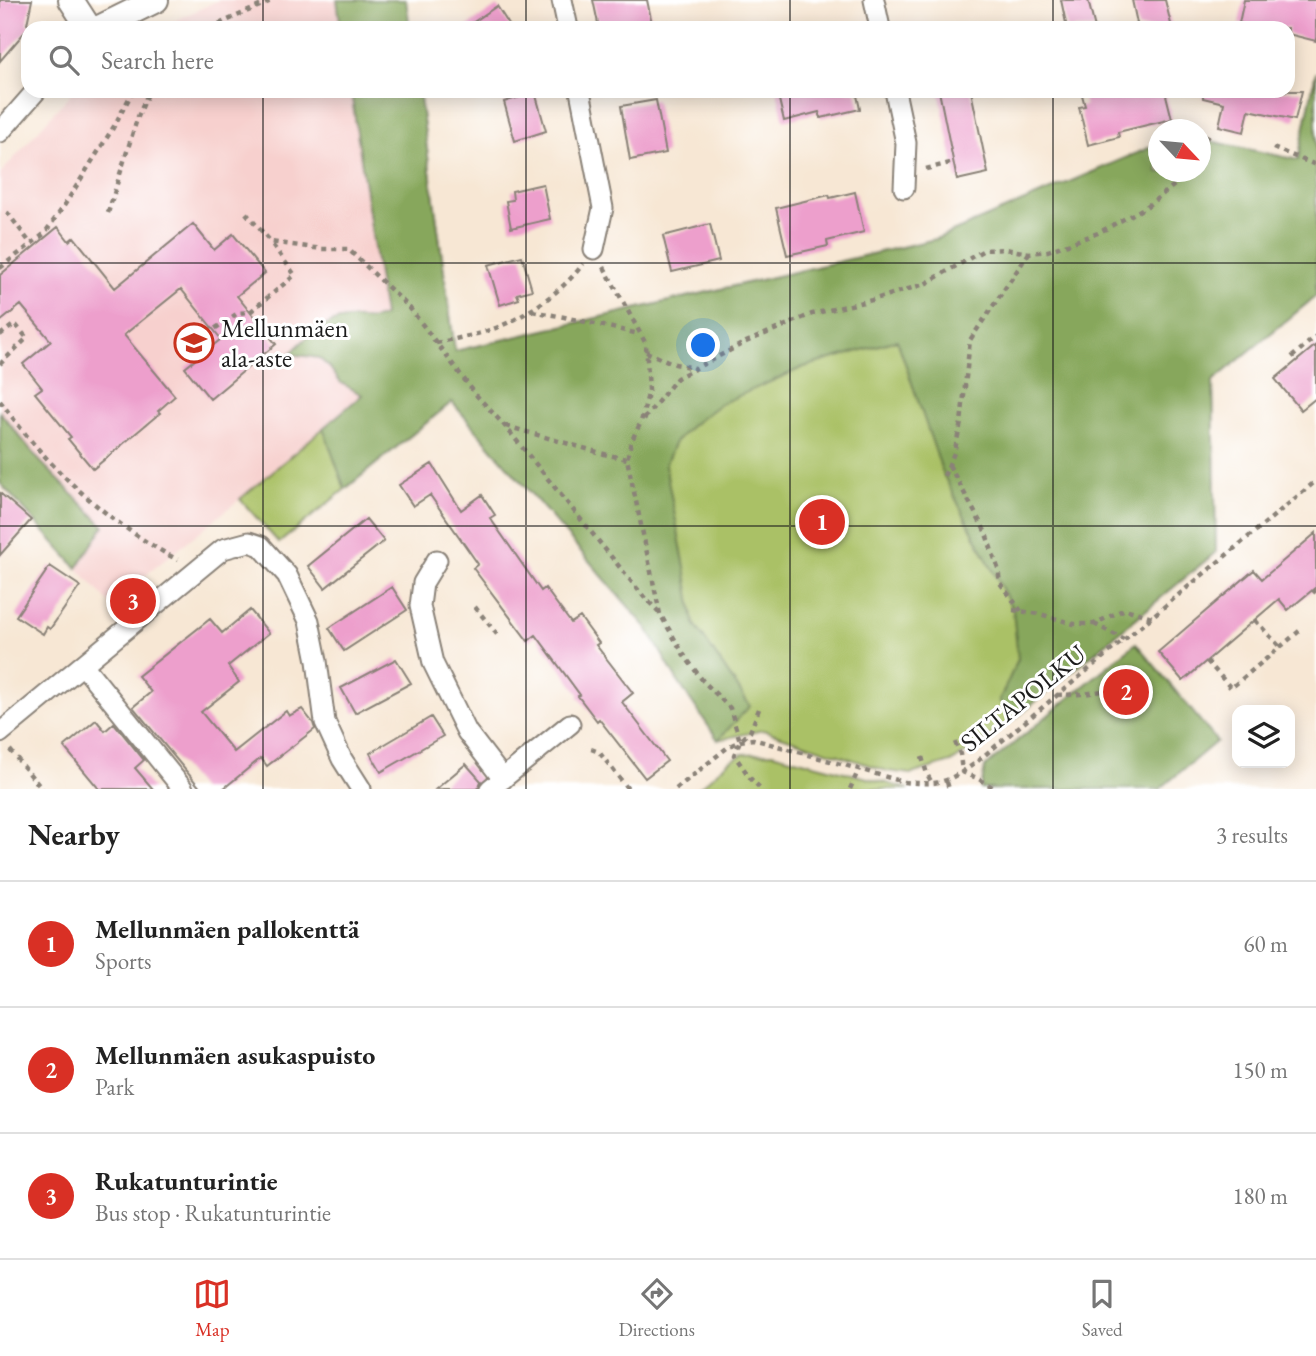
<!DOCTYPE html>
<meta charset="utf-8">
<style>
body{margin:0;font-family:"EB Garamond",serif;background:#f2f2f2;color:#222}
.controls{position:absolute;right:21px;bottom:21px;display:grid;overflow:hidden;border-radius:14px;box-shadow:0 4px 18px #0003}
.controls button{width:63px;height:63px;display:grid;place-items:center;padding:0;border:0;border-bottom:2px solid #e0e0e0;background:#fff;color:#222;font:35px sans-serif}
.compass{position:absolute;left:1148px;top:119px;width:63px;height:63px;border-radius:50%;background:#fff;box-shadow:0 4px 18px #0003;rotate:116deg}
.you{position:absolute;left:704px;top:346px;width:24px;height:24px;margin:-18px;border:5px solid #fff;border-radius:50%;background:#1a73e8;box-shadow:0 0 0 10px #1a73e833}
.badge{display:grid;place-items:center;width:46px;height:46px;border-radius:50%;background:#d93025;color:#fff;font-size:23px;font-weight:700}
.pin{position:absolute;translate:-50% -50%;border:4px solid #fff;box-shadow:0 2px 7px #0006}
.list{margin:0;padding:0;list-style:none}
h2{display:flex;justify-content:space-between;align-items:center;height:91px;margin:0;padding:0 28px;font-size:30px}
h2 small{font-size:23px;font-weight:400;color:#767676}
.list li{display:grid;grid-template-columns:46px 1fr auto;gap:21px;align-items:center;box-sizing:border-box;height:126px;padding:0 28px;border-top:2px solid #e0e0e0}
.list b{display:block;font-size:26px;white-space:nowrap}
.list p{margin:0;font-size:23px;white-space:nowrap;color:#767676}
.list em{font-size:23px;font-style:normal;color:#767676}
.icon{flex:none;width:38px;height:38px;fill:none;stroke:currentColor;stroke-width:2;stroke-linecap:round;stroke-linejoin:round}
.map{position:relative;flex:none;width:1316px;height:789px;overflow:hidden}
.search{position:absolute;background:#fff;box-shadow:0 4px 18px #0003;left:21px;right:21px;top:21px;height:77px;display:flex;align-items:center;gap:18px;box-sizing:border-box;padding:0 24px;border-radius:21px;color:#767676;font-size:26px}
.sheet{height:469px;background:#fff}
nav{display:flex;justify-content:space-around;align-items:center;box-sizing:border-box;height:98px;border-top:2px solid #e0e0e0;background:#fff;font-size:19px;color:#767676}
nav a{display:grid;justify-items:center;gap:4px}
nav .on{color:#d93025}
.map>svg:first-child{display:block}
</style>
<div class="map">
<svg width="1316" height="789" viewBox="0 0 1316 789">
<rect width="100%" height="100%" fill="#fff"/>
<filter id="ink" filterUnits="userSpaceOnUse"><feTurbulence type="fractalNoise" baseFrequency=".0143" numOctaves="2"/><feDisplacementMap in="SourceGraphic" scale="14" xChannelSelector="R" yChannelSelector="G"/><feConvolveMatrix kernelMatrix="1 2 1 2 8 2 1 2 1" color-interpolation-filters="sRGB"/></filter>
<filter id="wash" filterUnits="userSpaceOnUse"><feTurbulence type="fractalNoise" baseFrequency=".00686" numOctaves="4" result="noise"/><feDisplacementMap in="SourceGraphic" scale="28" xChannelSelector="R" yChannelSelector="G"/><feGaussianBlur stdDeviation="1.57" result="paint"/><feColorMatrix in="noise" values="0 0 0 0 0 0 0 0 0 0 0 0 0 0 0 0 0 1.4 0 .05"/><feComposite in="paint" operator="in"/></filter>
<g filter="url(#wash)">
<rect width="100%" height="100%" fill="#f7e7d4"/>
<path fill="#f7d0ce" d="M219,0H337L341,28H160Z
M73,91H351L393,370L240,499L110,604L0,483V174Z"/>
<path fill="#aac166" stroke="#636e41" stroke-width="2" d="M1316,72V296L1213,381L1216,552L1017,717L954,761L911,774L887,771L763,730L718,740L677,680L647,628L452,402L279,543L240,499L393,369L351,91H419L455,351L936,239L1158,144V172H1200L1201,139L1298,160Z
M772,753L909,789H698L729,761L743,754Z"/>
<path fill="#87a75b" stroke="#52623c" stroke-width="2" d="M337,0H406L410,28H341Z
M1316,72V296L1213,381L1216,552L1017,717L999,701L1018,659L1013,610L944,476L897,340L804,367L720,404L692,425L675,442L665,465L685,567L694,623L750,706L718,740L677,680L647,628L452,402L345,489L323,428L362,395L340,382L330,368L319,358L290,354C305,338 323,322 346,319C362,317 368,323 384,316L351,91H419L455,351L936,239L1158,144V172H1200L1201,139L1298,160Z
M0,412L39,460L104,526L77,568L0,483Z
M1136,643L1217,741L1160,789H981L985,767Z"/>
<g id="blocks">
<path fill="#ed9fcc" d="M0,0H32L27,24L30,26L0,61Z
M593,0H647L653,28H599Z
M1061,0H1088L1095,28H1067Z
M1132,0H1165L1172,28H1138Z
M1244,0H1316V41L1288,34V28H1261L1239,23Z
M497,6L511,28H465Z
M777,91H856L860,109L821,118L819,112L784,121Z
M939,91H971L988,173L957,180Z
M1081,91H1165L1172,119L1118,132L1119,137L1088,145L1079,107L1085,106Z
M1203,91H1302L1295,120L1249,110L1244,132L1219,126L1224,103L1203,98Z
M535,92L546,131L515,141L504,102Z
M656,100L666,153L630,160L621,106Z
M543,184L550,219L511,228L506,201L513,200L512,191Z
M855,192L864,232L827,241L828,246L787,255L776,208L829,195L830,198Z
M193,224L214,250L233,234L265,273L237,296L276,344L210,399L185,368L221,339L181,289L124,335L175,396L158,411L160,413L93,469L68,439L71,437L35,393L42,388L23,364L51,341L21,305L0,322V275L58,227L69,241L74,237L115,288Z
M710,224L719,261L672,272L663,236Z
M522,256L532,290L517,294L519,299L500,305L488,265Z
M1316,345V398L1301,410L1275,379Z
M432,464L461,510L482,495L495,515L490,518L541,591L545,588L571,623L580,617L599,643L596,645L633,693L622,702L667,761L645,778L599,719L597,721L578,696L580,695L536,635L528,641L473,568L478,564L430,495L413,506L399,485Z
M0,493L31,520L0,555Z
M366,519L384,541L325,588L308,566Z
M1316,533V587L1288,610L1279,599L1183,681L1158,652L1254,570L1262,579Z
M50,566L80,586L50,629L47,627L43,634L16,616Z
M392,587L407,610L344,651L329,628Z
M250,610L269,633L228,666L239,682L201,712L234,752L286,711L289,716L302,709L313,723L315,729L267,766L261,758L223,789H201L133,707L151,692L138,676L210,619L222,633Z
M396,659L411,683L355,713L341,688Z
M431,717L443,736L381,772L370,753Z
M96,720L105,731L114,723L144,760L135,768L153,789H99L64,747Z
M466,764L481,781L478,789H436Z"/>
</g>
</g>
<g filter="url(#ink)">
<use href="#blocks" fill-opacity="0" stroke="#8a8278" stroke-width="2"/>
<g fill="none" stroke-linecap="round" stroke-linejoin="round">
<g stroke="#8a8278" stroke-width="23">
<path id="minor" d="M562,0L568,28
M874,0L880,28
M580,91L603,208L594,249
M895,91L906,143L904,188
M0,132L36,91
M437,560L423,583L420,606L433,663L467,732L503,779
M83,665L183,789
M0,733L223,549L249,542L261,546L287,575L309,621L317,661L325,722L342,759L361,789
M490,789L570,724"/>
</g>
<g stroke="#8a8278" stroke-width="28">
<path id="tertiary" d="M71,0L89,28
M99,28L156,0"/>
</g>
<path stroke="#8a8278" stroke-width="4.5" stroke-dasharray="5 5" stroke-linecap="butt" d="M210,28L273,0
M1200,148L1209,134
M1273,148L1316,165
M926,169L954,162
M7,212L31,244
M108,213L137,119L149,91
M246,213L271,242L322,249H348L409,307L477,396L504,425L644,597L660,613
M604,267L646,344L649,390L641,422L631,442L627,459L660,614L684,655L703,681L730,708L740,741
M0,268L44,234L62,209L113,128L133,91
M532,311L564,317L639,334
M196,327L213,330L238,313L250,312L295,275L271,243
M0,335L15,324L27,338L0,364
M436,343C454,339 472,336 490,330C523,319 562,292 583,264
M646,352L675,364L695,368
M1292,357L1316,336
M0,401C13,418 26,436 41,452C78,494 128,534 178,560
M644,419L677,378L746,342L812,314L872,300L925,284L984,250L1005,249L1029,253L1048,251L1098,233L1146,207L1177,183L1185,172
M506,426L608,455L627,459
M949,465L985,531L998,568L1000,583L1021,611
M944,476L954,453L961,423L970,340L1029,253
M1313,590L1316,593
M475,607L500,638
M1013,610L1040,614L1074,624H1094L1125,609L1152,617
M1255,620L1280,647
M1094,624L1124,639
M1207,661L1231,688L1303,628
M1057,695L1084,694L1120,688H1134
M759,709L750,732L740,741L734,755L751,779L761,789
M955,742L960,754L962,772L977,778L996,789
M591,749L599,752L628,789
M10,750L42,789
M922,757L927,774L932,783
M947,782L949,789
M676,789L728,747L740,741L753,739L904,782C939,785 944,784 974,764L1316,481
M850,789L859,769"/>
<use href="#minor" stroke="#fff" stroke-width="19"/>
<use href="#tertiary" stroke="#fff" stroke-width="24"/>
</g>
</g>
<path fill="none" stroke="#1c1c1c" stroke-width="2" stroke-opacity="0.55" d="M263,0V28M526,0V28M790,0V28M1053,0V28M263,91V789M526,91V789M790,91V789M1053,91V789M0,263H1316M0,526H1316"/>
<defs>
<g id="school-ring" transform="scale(2.0125)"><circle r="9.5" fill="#fff" stroke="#c8321e" stroke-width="1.5"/><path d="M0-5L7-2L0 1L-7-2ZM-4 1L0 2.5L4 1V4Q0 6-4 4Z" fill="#c8321e"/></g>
</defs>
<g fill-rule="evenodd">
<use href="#school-ring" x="194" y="343"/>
</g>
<g text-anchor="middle" stroke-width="6" stroke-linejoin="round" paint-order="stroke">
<g font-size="26" fill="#1c1c1c" stroke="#fff" text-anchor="start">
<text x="221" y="337">Mellunmäen<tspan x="221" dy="30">ala-aste</tspan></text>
</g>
<g font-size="26" fill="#1c1c1c" stroke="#fff">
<text transform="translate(1023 698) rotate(-39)" y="9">SILTAPOLKU</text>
</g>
</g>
</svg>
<div class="controls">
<button><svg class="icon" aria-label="layers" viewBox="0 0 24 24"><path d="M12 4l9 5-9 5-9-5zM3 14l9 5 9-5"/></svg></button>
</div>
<svg class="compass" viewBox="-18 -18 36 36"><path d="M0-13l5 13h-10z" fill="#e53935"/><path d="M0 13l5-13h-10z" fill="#767676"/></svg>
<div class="you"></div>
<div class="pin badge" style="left:822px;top:522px">1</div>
<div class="pin badge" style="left:1126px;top:692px">2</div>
<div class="pin badge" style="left:133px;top:601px">3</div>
<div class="search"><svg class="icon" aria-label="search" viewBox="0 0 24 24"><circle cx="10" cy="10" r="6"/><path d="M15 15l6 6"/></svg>Search here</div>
</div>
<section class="sheet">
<h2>Nearby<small>3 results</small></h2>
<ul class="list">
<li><span class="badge">1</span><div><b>Mellunmäen pallokenttä</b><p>Sports</p></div><em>60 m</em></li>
<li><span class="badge">2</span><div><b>Mellunmäen asukaspuisto</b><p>Park</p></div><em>150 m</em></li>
<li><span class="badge">3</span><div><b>Rukatunturintie</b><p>Bus stop · Rukatunturintie</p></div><em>180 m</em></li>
</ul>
</section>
<nav>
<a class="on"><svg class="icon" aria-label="map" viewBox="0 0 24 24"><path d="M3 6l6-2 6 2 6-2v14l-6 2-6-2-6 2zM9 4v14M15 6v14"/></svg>Map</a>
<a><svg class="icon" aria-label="directions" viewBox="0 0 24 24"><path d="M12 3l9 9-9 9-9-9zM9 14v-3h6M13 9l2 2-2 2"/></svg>Directions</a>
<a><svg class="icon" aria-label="saved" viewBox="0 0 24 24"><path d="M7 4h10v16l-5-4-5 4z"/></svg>Saved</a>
</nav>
